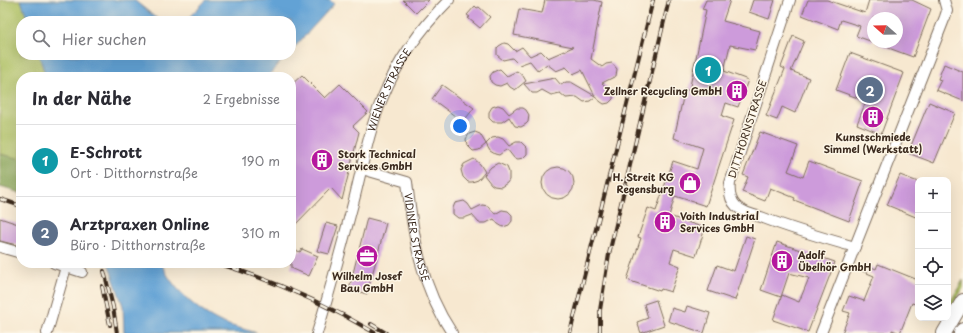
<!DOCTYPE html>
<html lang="de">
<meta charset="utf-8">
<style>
body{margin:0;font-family:"Playpen Sans",sans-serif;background:#f2f2f3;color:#2b2b33}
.controls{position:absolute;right:12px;bottom:12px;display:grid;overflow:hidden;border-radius:8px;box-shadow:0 4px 16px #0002}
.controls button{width:36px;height:36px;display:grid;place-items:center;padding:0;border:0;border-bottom:1px solid #e1e1e2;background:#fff;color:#2b2b33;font:20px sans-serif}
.compass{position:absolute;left:867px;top:12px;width:36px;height:36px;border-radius:50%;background:#fff;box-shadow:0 4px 16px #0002;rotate:290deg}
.you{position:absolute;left:460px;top:126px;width:14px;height:14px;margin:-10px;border:3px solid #fff;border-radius:50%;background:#1a73e8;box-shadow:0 0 0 6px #1a73e833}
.badge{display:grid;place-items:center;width:26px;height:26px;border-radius:50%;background:#ea580c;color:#fff;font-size:13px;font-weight:700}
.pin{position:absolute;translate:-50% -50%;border:2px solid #fff;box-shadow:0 1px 4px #0006}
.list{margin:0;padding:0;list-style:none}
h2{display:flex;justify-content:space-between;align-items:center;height:52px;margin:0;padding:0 16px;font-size:17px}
h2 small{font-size:13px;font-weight:400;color:#7c7c81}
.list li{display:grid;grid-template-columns:26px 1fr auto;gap:12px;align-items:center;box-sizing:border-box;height:72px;padding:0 16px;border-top:1px solid #e1e1e2}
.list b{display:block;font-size:15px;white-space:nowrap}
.list p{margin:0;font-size:13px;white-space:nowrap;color:#7c7c81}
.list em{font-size:13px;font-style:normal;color:#7c7c81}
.icon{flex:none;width:22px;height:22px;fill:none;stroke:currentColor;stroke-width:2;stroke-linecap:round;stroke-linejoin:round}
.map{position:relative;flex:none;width:963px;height:333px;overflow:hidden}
.search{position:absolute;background:#fff;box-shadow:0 4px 16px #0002;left:16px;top:16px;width:280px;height:44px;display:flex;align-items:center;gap:10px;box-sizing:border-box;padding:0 14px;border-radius:16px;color:#7c7c81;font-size:15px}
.panel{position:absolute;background:#fff;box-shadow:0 4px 16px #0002;left:16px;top:72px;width:280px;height:196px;border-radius:16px}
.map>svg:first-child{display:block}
</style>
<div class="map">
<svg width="963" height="333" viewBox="0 0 963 333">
<rect width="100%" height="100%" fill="#fcf5e5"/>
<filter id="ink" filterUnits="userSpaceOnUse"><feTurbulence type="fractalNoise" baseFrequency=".025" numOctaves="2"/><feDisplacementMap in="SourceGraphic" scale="8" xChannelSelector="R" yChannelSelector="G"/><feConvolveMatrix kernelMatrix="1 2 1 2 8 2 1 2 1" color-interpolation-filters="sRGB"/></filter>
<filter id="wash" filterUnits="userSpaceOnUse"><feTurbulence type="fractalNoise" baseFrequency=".012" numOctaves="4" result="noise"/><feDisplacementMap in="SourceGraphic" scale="16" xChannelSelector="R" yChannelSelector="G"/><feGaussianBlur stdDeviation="0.9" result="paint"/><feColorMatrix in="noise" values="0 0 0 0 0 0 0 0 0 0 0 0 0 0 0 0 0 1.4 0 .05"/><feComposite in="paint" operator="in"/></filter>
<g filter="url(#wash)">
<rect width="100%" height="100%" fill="#f7e8d0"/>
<path fill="#adc064" stroke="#747541" d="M0,0H21L28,21H21V55H39L46,77H21V159L0,154Z
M963,280V288L948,314V306Z"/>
<path fill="#8aa65a" stroke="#62683c" d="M0,154L21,159V193L0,187Z"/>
<path fill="#62a2d5" stroke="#4e667a" d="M21,0H134L160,21H28Z
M206,0H330L334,4L291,51V21H185Z
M39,55H287L267,77H46Z
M108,263H161C172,288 197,311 221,322C232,327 245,329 257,333H124L123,306Z"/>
<g id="blocks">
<path fill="#cd9bdb" d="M403,0H429L416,13Z
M545,0H594L602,2L591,59L602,67L606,64L612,63L617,69L616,76L602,83L613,93V99L609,103L604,104L601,102L595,97L590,101L584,102L577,97L566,98L560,93L551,95L542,90L537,93H532L524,84L555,78L561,85L566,82H571L595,96L582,70L573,74L566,67L556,71L547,64L538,71L530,61L519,65L512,58L503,60L497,55V48L499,46L504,43L508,44L515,51L522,47L530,56L541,51L548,58L573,47L514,35L519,9L542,13Z
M706,0H730L723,21L760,31L755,50L730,45L724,71L748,80L738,107L726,103L722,116L734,120L706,206L675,196L669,216L705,228L696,256L674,249L670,262L680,266L671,292L661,289L660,291L627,280L641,238L638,237L648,208L656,211L673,161L697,169L703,148L674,138L685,89L689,91L706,10L702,9Z
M753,0H775L769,19L749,12Z
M808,0H827L865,13L869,0H912L931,9L913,57L875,43L897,42V18H873V42L856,36L860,26L841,20L838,29L802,15Z
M475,6L477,8L479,7L490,17L480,28L468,18L470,17L467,15Z
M793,36L804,41L791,71L809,78L795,113L782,107L777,120L766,116L785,69L781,67Z
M850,53L904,73L881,134L857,124L866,101L836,90Z
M944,64L963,72V101L936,90L941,80L938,79Z
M500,69L507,76L517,71L523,76L526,81L515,90L510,87L507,83L500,86L495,85L491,82L490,76L493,72Z
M302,75L325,98L340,84L368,112L353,126L359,132L342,200L331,188L291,229V85Z
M442,85L474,108L463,122L432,99Z
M929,102L955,113L934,163L908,153Z
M498,105L503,107L509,114L517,108H523L526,110L529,115L528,122L526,124L521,127L515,126L509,117L502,122H493L489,118V112L492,107Z
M475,132L480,134L486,144L492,138L498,137L503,139L509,146L516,142H521L527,148V154L523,158L518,159L514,158L507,149L499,155L495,154L490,151L486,144L479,150L473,151L467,145L466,139L469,134Z
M760,132L798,146L788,171L803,177L809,161L863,181L849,221L794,200L795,198L770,188L765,201L742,192L748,177L743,175Z
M474,159L480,164L485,172L478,180L472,182H468L463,177L461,170L464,164Z
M498,163L507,167L509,172V180L507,183L501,187L494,186L491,184L484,175L491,167Z
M542 183a16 16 0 1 1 32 0a16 16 0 1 1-32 0Z
M900,175L918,182V218L887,205Z
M464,201L468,204L472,210L482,205L488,206L495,214L502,210L508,211L512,215V221L509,225L503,227L498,224L494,219L486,223H479L472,215L464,218H458L453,214V208L455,203Z
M0,218L21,225V246L0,241Z
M367,218L386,223L367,294L349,289Z
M326,223L338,226L329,254L317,251Z
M746,236L755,239L735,300L708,291L717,265L734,271Z
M777,242L835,262L808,332L773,320L782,295L799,302L809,278L789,273L781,297L761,290Z
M291,248L300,252L302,249L318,256L309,276L291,268Z
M865,264L876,269L878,264L918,280V305L912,303L900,333L892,330V333H842L850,313L843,311L849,296L864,301L874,276L862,271Z
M656,300L664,325L641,333L637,322L648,318L644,304Z
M687,306L710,313L704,333L668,321L672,308L685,312Z"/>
</g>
</g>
<g filter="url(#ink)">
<use href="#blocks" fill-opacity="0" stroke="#7d6c5c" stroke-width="1"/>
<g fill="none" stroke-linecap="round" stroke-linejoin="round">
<g stroke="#7d6c5c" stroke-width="12">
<g id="street">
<path d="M790,0L730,183C729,191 730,200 736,206C742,212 753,215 761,217C792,229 823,238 855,247"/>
<path id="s1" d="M362,169L407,182C413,236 421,287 452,333"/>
<path d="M0,247L21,253"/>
<path d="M54,263L82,272"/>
<path d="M47,333L66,267"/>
<path id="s2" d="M317,333C331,288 343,242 355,196C363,164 369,130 382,99C397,62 421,28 449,0"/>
<path d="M821,333L945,17L947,11L944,0"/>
</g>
</g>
<g stroke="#7d6c5c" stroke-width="16">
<path id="secondary" d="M944,333L963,301
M961,333L963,330"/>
</g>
<use href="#street" stroke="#fff" stroke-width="10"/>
<use href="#secondary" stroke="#fff" stroke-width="14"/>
<g stroke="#3b2a1e" stroke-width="4">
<path id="rail" d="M0,199L21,206
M217,263C272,280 326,304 375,333
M104,271L113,307L117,333
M102,286L110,325
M371,324L386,333
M570,333L653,0
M600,333V310L609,254L669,0"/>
</g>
<use href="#rail" stroke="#fcf5e5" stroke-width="2.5" stroke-dasharray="8" stroke-linecap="butt"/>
</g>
</g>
<defs>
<g id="building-disc" transform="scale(1.15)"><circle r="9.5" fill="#b5179e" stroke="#fcf5e5"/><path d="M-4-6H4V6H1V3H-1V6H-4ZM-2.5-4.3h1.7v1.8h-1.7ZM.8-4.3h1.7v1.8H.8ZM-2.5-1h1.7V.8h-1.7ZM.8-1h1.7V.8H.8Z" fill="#fff"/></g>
<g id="shop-disc" transform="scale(1.15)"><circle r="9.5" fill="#b5179e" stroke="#fcf5e5"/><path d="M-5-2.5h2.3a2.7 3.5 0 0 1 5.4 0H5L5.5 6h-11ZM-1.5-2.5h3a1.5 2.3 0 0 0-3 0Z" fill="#fff"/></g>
<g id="office-disc" transform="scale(1.15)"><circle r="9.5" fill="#b5179e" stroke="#fcf5e5"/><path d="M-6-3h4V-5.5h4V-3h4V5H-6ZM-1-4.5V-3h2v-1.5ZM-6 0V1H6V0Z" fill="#fff"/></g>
</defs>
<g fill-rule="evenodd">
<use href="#building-disc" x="737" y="91"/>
<use href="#building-disc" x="873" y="117"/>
<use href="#building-disc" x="322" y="160"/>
<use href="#shop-disc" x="690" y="183"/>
<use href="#building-disc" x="665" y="222"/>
<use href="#office-disc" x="367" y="256"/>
<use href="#building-disc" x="782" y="261"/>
</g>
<g text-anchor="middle" stroke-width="3" stroke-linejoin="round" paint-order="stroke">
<g font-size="10" fill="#3b2a1e" stroke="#fcf5e5">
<text dy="4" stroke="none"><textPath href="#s2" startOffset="254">WIENER STRASSE</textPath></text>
<text transform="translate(747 129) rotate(-72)" y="4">DITTHORNSTRASSE</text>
<text dy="4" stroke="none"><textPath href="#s1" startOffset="103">VIDINER STRASSE</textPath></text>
</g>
<g font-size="10" font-weight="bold" fill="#3b2a1e" stroke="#fcf5e5" text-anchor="start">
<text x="722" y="95" text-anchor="end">Zellner Recycling GmbH</text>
<text x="873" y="141" text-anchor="middle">Kunstschmiede<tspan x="873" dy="12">Simmel (Werkstatt)</tspan></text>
<text x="338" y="158">Stork Technical<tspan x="338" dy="12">Services GmbH</tspan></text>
<text x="674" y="181" text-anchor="end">H. Streit KG<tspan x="674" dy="12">Regensburg</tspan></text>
<text x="680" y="220">Voith Industrial<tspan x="680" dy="12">Services GmbH</tspan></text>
<text x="798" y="259">Adolf<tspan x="798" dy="12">Übelhör GmbH</tspan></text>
<text x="367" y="280" text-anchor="middle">Wilhelm Josef<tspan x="367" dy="12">Bau GmbH</tspan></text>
</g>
</g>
</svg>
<div class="controls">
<button>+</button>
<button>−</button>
<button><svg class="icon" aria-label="locate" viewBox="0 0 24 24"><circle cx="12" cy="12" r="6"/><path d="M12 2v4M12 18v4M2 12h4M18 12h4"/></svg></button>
<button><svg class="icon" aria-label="layers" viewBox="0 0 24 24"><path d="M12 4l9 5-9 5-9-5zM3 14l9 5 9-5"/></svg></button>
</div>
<svg class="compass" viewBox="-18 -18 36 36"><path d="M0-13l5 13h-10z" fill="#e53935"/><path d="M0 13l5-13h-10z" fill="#7c7c81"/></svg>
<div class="you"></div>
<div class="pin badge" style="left:708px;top:70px;background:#0f9aa8">1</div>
<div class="pin badge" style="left:870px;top:90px;background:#5c6f8a">2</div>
<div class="search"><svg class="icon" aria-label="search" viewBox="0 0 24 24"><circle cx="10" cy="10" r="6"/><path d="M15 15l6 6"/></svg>Hier suchen</div>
<section class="panel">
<h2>In der Nähe<small>2 Ergebnisse</small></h2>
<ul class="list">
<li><span class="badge" style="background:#0f9aa8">1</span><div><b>E-Schrott</b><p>Ort · Ditthornstraße</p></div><em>190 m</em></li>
<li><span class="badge" style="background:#5c6f8a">2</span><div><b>Arztpraxen Online</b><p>Büro · Ditthornstraße</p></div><em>310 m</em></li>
</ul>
</section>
</div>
